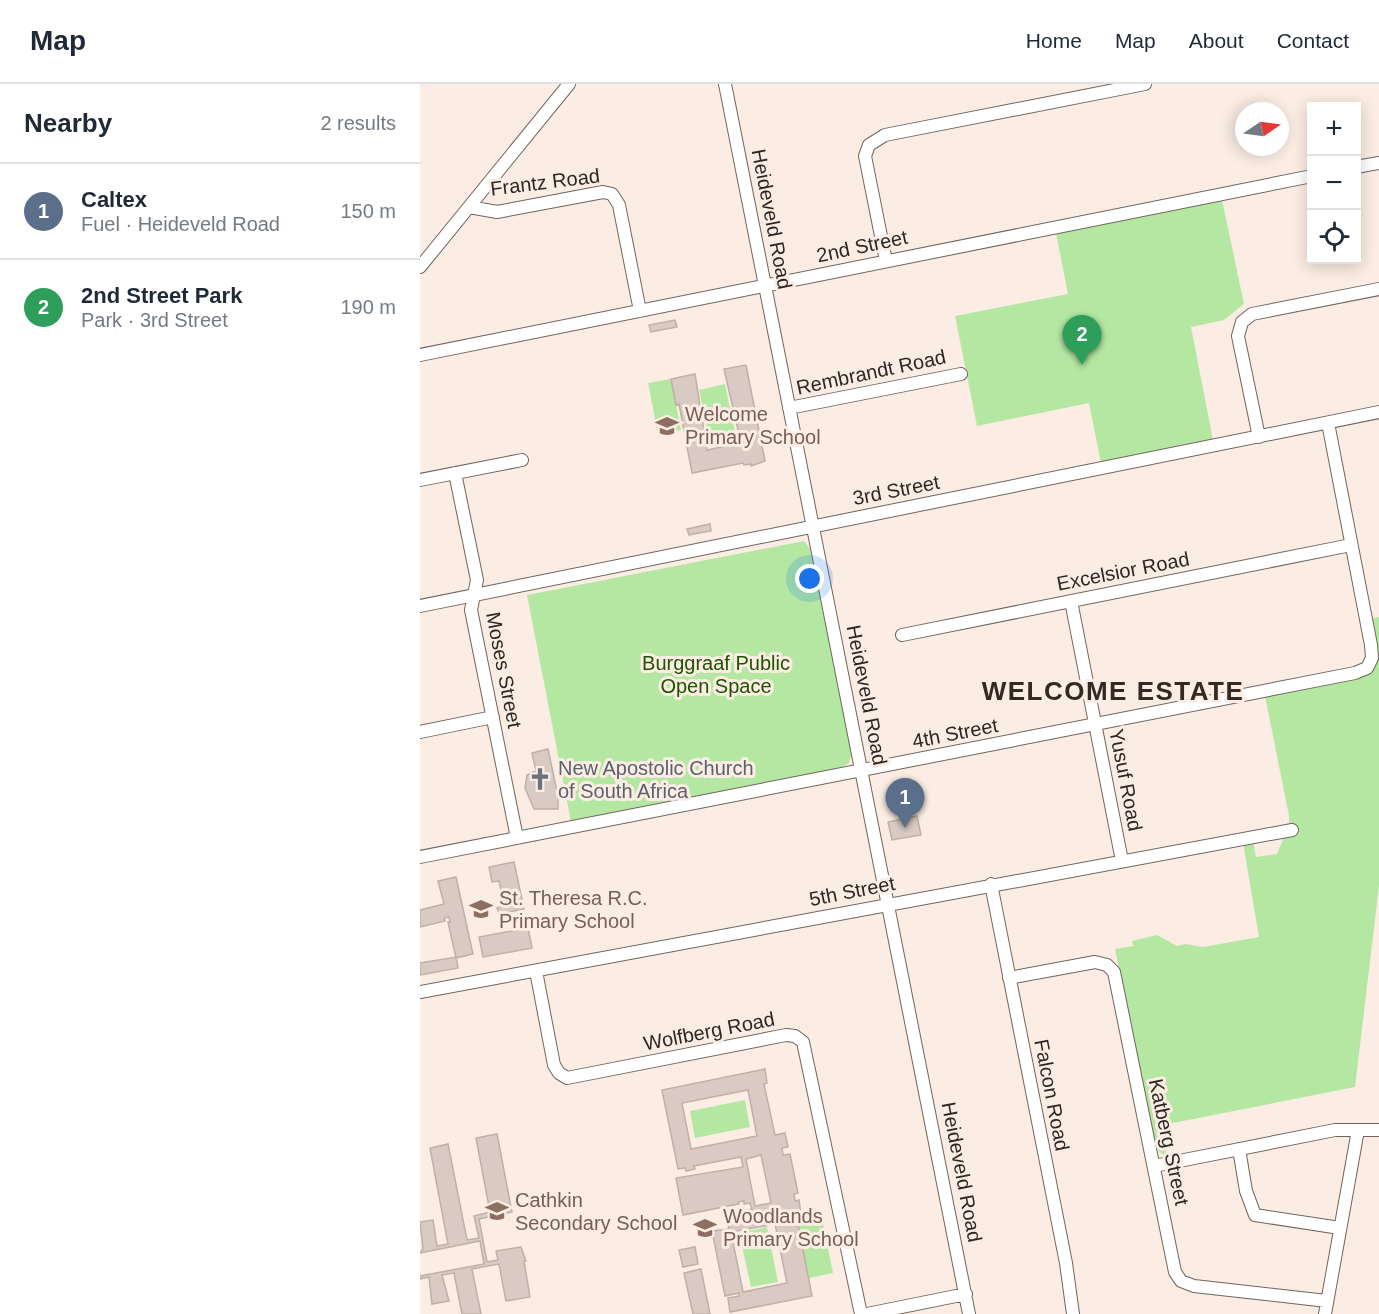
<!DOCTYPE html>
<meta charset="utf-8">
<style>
body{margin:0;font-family:Helvetica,sans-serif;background:#f6f6f7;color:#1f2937}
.controls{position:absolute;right:18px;top:18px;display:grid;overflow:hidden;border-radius:0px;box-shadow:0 3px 15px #0003}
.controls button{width:54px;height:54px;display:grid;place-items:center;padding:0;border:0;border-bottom:2px solid #e0e1e3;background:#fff;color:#1f2937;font:30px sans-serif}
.compass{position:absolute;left:815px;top:18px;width:54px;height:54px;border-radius:50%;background:#fff;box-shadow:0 3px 15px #0003;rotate:77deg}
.you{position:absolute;left:390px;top:495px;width:21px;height:21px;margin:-15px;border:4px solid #fff;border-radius:50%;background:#1a73e8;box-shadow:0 0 0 9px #1a73e833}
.badge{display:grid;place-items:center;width:39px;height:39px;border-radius:50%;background:#0f766e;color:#fff;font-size:20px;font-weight:700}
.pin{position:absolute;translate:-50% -50px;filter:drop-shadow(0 2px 3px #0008)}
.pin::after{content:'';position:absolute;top:32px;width:21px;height:18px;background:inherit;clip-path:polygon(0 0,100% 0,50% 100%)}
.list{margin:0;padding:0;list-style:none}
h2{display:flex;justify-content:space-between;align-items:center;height:78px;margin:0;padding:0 24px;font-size:26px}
h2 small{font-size:20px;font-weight:400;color:#747a83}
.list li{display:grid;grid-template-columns:39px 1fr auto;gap:18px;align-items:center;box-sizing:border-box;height:96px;padding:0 24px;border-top:2px solid #e0e1e3}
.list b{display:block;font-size:22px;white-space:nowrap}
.list p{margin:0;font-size:20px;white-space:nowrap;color:#747a83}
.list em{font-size:20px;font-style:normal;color:#747a83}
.icon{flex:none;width:33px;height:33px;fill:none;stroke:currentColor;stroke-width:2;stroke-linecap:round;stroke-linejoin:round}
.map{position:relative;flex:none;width:959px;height:1230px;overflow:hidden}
header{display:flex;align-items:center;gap:36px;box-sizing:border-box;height:84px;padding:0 30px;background:#fff;border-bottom:2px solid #e0e1e3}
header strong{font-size:28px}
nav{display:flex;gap:33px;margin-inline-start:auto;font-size:21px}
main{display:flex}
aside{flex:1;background:#fff}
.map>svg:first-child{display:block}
</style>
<header>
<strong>Map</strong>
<nav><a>Home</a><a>Map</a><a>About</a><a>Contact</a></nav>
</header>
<main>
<aside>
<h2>Nearby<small>2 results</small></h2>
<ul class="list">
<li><span class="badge" style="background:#5c6f8a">1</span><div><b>Caltex</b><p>Fuel · Heideveld Road</p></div><em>150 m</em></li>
<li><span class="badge" style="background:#2e9e5b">2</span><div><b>2nd Street Park</b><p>Park · 3rd Street</p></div><em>190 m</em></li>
</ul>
</aside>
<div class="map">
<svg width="959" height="1230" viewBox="0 0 959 1230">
<rect width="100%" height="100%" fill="#fbede4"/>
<path fill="#b4e8a2" d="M802,116L824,220L804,236L771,243L793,356L681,379L669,319L557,342L535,232L648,210L636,149Z
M251,295L261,346L238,350L228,299Z
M305,300L317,358L291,363L279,306Z
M384,457L390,465L432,669L429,679L421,684L151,738L107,511Z
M959,533V802L935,1003L743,1041L747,1074L735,1064L695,865L713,862L712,857L737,851L757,862L766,860L783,863L839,853L823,759L833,757L836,773L857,770L869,741V732L845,612L941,593L952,586L951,535Z
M325,1016L330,1043L275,1054L270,1027Z
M401,1130L413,1189L389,1194L377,1135Z
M347,1143L358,1198L331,1203L319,1149Z"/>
<path fill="#d9cbc3" stroke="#beb0a8" stroke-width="1.5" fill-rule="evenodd" d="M255,236L257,243L231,248L229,241Z
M326,281L345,377L331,382V380L324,381L323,379L272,389L259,320L256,321L251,295L275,290L287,366L321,359L304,285Z
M290,440L291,447L269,451L267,445Z
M128,665L138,712V725H114L105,704L107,691L116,687L112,669Z
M497,732L501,751L472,756L468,738Z
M94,778L104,825L79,830L77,824L84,822L79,797L72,798L69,783Z
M36,793L53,870L36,874L28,838H30L29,833L24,834L25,837L0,843V826L24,820L18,797Z
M108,844L112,864L63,873L59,853Z
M36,873L38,884L0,891V879Z
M345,985L347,999L344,1000L355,1051L365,1049L368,1063L362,1064L363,1071L370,1070L378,1109L374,1110L375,1117L379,1116L381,1130V1134L377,1135L392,1212L310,1228L308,1214L319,1212V1209L305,1212L292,1147L309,1145L307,1135L310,1134V1130L332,1125L330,1119L324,1120V1117L318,1118L319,1120L263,1131L256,1094L323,1083L321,1073L274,1082L275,1085L266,1087L265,1084L258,1085L242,1006ZM328,1006L337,1052L271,1065L262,1019ZM341,1071L351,1119L335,1122L326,1075ZM355,1140L367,1199L323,1208L311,1148Z
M77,1050L92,1128L59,1135L67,1178L78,1176L76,1167L101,1163L106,1177H104L110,1213L86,1217L79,1180L52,1185L61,1230H42L34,1189L22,1191L29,1217L12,1220L9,1193L0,1195V1192L64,1180L60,1157L0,1169L3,1165L0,1138L13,1136L17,1162L28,1160L10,1064L28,1060L47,1156L59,1154L54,1132L70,1128L56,1054Z
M275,1163L278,1180L263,1183L259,1166Z
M281,1185L290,1230H273L264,1189Z"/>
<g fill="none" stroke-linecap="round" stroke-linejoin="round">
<g stroke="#70645d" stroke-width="14">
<path id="minor" d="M305,0L549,1230
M936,83L959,79
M49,123L77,128L183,108L192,110L199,121L220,227
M466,177L445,72L449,61L465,51L725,0
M0,183L149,0
M0,271L892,92
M369,324L541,290
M839,353L818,252L822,238L832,230L959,205
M35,389L57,496L51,526L97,754
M0,396L102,376
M651,517L702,777
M0,522L959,328
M482,551L931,461
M0,648L73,633
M0,773L935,589L947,584L952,574L951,561L908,339
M571,800L646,1179L653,1230
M116,887L134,981L139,989L147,994L366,951L375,952L383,958L441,1230
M589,894L675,878L687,881L694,888L755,1188L761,1197L774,1202L907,1217
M0,908L872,746
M819,1065L826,1107L835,1131L920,1144
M734,1082L915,1046H959
M447,1230L546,1210
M905,1230L938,1046"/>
</g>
<use href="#minor" stroke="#fff" stroke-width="12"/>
</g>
<defs>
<g id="school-bare" transform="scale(1.8)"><path d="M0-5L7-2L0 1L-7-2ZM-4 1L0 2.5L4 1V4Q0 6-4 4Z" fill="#8d6e63" stroke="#fbede4" stroke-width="2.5" paint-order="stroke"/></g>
<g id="church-bare" transform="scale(1.8)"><path d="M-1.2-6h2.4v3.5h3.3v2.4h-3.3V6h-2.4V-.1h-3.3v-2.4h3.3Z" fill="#6b7280" stroke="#fbede4" stroke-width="2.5" paint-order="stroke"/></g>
</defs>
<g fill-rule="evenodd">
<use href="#school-bare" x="247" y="342"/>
<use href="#church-bare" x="120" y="695"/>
<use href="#school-bare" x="61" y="825"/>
<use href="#school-bare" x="77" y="1127"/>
<use href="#school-bare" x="285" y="1144"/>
</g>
<g text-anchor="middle" stroke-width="6" stroke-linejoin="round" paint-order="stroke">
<g font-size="20" fill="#2d2724" stroke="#fbede4">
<text transform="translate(125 98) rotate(-7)" y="7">Frantz Road</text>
<text transform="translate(352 135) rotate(79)" y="7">Heideveld Road</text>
<text transform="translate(442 162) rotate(-12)" y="7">2nd Street</text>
<text transform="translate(451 288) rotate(-12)" y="7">Rembrandt Road</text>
<text transform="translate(476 406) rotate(-11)" y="7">3rd Street</text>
<text transform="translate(703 487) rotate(-11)" y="7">Excelsior Road</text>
<text transform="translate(84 586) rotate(79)" y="7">Moses Street</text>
<text transform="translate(447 611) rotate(79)" y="7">Heideveld Road</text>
<text transform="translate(535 649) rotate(-11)" y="7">4th Street</text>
<text transform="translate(706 696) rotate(79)" y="7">Yusuf Road</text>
<text transform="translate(432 807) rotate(-11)" y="7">5th Street</text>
<text transform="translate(289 947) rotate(-11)" y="7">Wolfberg Road</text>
<text transform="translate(632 1011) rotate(79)" y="7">Falcon Road</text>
<text transform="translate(749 1058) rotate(78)" y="7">Katberg Street</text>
<text transform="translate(542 1088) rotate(79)" y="7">Heideveld Road</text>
</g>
<g font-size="20" fill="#785e54" stroke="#fbede4" text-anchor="start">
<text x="265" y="337">Welcome<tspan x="265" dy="23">Primary School</tspan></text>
<text x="79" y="821">St. Theresa R.C.<tspan x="79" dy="23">Primary School</tspan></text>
<text x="95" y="1123">Cathkin<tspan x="95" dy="23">Secondary School</tspan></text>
<text x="303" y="1139">Woodlands<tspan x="303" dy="23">Primary School</tspan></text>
</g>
<g font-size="20" fill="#1e5400" stroke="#fbede4">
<text x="296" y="586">Burggraaf Public<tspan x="296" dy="23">Open Space</tspan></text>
</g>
<g font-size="20" fill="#5b616d" stroke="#fbede4" text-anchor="start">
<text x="138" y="691">New Apostolic Church<tspan x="138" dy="23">of South Africa</tspan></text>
</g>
<g font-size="26" font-weight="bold" letter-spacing="1.5" fill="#342923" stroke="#fbede4">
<text x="693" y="616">WELCOME ESTATE</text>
</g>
</g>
</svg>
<div class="controls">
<button>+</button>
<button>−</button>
<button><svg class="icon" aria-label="locate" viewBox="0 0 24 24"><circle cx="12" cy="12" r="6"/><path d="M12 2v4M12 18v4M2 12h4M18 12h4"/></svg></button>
</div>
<svg class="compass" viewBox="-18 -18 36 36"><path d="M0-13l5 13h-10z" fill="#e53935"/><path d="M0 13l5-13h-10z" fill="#747a83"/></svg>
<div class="you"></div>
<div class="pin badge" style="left:485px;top:744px;background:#5c6f8a">1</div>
<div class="pin badge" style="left:662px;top:281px;background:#2e9e5b">2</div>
</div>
</main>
